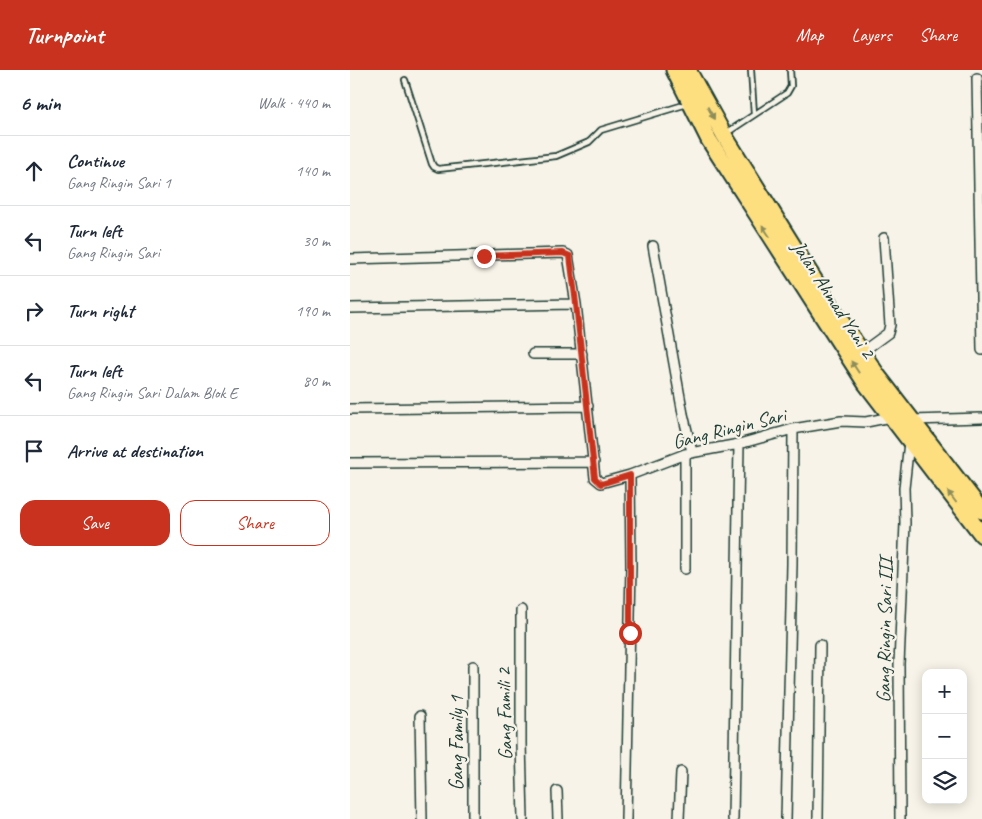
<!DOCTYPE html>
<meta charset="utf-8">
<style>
body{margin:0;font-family:Caveat,sans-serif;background:#f2f2f3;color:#1f2937}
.controls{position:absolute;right:15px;bottom:15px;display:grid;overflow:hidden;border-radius:10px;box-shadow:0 2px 12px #0003}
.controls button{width:45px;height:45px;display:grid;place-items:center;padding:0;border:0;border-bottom:1px solid #e0e1e3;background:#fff;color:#1f2937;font:25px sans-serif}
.stop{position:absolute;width:15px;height:15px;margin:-11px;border:4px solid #c8321e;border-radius:50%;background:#fff}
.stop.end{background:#c8321e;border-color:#fff;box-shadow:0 1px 5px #0008}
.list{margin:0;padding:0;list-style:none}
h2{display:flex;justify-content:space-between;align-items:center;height:65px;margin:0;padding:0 20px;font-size:21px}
h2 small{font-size:16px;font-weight:400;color:#747a83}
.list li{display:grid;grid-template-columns:32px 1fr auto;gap:15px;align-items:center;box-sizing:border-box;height:70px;padding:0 20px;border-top:1px solid #e0e1e3}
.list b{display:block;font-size:19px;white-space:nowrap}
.list p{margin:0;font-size:16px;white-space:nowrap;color:#747a83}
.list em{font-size:16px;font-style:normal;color:#747a83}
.actions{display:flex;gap:10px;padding:15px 20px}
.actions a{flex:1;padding:11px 0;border:1px solid #c8321e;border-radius:15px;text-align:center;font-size:18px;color:#c8321e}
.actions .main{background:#c8321e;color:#fff}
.icon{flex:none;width:28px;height:28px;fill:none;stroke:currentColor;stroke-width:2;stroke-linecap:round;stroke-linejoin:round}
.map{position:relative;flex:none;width:632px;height:749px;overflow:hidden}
header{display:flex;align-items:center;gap:30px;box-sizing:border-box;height:70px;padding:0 25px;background:#c8321e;color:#fff}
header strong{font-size:24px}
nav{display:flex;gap:28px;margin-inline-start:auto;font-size:18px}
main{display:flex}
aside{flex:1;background:#fff}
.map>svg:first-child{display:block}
</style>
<header>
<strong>Turnpoint</strong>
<nav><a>Map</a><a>Layers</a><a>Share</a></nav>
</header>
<main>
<aside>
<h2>6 min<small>Walk · 440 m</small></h2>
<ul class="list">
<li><svg class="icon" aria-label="ahead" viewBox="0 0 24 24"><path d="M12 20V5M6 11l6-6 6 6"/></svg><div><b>Continue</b><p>Gang Ringin Sari 1</p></div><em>140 m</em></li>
<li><svg class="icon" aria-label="left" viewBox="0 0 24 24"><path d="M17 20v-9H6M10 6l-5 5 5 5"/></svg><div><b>Turn left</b><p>Gang Ringin Sari</p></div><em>30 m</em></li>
<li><svg class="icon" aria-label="right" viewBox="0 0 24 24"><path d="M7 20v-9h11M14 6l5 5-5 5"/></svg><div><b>Turn right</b></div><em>190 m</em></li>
<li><svg class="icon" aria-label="left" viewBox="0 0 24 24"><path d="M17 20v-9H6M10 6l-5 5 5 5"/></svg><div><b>Turn left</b><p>Gang Ringin Sari Dalam Blok E</p></div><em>80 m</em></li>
<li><svg class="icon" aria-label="arrive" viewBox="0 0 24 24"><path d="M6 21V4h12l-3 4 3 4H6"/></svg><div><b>Arrive at destination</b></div></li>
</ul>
<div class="actions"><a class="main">Save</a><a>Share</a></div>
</aside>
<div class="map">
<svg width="632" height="749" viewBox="0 0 632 749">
<rect width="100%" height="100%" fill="#f7f3e8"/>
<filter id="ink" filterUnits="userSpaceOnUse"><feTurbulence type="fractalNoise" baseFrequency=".02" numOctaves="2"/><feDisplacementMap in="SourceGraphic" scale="10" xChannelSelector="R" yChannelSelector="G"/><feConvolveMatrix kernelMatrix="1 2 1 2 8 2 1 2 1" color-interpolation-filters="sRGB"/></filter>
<g filter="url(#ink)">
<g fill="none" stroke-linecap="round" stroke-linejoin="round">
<g stroke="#1f3d34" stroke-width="8">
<path id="lane" d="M401,0L404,44
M55,10L82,94L84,97L88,99L206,86L239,72L251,60L337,34
M375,64L437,23L441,16L440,0"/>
</g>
<g stroke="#1f3d34" stroke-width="12">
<path id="street" d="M627,8L632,280
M303,176L333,344L342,382
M0,189L213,183L218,185L226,234L245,408L251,413L280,405L335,384L389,374L443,359L491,351L516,352L541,347
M0,238L226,234
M512,282L538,263L540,255L534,168
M183,284H232
M0,339L238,336
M562,350L632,348
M335,384V499
M0,393L244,392
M171,540V673L173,749
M123,596V749
M70,646L72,749
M207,721L208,749
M276,749L281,496L280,405
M329,749L331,702
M383,749L389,374
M436,749L442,494L443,359
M468,749L470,575
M550,749L549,594L555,453L554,418L559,372"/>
</g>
<g stroke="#1f3d34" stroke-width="19">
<path id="highway" d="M324,0L359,70L516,314L632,465
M338,0L374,65L480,235L528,306L632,441"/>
</g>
<use href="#lane" stroke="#f7f3e8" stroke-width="4.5"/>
<use href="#street" stroke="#f7f3e8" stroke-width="9"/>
<use href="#highway" stroke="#fedf80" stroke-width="15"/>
</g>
<defs><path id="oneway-solid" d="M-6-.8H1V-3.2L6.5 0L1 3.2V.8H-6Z" transform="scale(1.25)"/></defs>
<g fill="#8e8e5a">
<use href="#oneway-solid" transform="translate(361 43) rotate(61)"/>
<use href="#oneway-solid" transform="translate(416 161) rotate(-123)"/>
<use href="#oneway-solid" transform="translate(505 297) rotate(-123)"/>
<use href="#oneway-solid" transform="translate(602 427) rotate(-127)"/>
</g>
</g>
<g fill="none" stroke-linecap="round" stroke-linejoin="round" filter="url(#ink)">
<path stroke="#c8321e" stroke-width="6" d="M134,186L213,183L220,186L226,234L245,408L251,414L280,405V563"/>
</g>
<g text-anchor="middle" stroke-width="4.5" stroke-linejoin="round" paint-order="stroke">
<g font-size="20" fill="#1f3d34" stroke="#f7f3e8">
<text transform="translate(484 229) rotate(57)" y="7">Jalan Ahmad Yani 2</text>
<text transform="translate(379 358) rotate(-14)" y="7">Gang Ringin Sari</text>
<text transform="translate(534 560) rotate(-89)" y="7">Gang Ringin Sari III</text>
<text transform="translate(154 644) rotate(-91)" y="7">Gang Famili 2</text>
<text transform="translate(106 673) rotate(-90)" y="7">Gang Family 1</text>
</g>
</g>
</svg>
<div class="controls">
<button>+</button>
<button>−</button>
<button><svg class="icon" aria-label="layers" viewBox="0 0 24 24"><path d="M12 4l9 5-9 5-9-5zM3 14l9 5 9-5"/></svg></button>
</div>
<div class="stop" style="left:280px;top:563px"></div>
<div class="stop end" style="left:134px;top:186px"></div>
</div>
</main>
